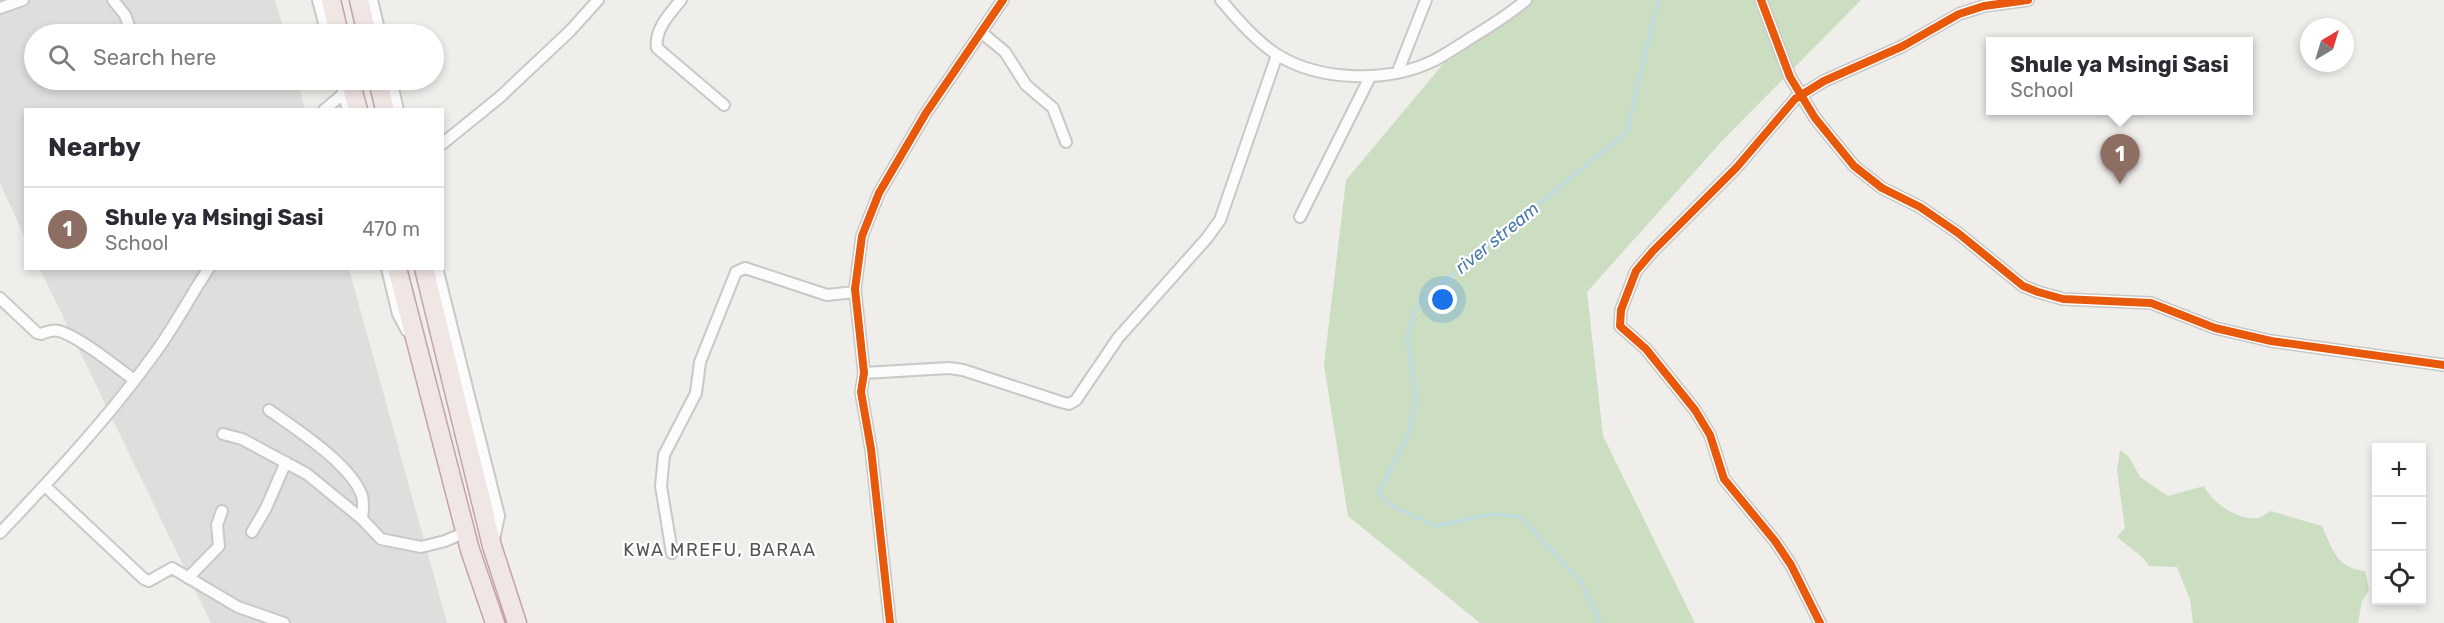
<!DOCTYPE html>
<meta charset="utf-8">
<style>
body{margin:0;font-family:Rubik,sans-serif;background:#f7f7f7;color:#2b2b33}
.controls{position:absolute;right:18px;bottom:18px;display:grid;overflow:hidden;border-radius:0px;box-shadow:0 3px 9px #0003}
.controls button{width:54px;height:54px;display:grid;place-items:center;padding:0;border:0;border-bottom:2px solid #e1e1e2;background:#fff;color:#2b2b33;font:30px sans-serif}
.compass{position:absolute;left:2300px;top:18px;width:54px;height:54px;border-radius:50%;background:#fff;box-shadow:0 3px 9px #0003;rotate:38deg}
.you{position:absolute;left:1443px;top:300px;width:21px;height:21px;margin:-15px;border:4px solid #fff;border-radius:50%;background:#1a73e8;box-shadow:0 0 0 9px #1a73e833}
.badge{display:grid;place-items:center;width:39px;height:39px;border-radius:50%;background:#1a73e8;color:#fff;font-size:20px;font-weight:700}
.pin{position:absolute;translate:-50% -50px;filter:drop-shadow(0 2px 3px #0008)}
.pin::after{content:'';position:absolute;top:32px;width:21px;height:18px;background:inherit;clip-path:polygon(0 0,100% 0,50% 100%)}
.popup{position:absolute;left:1986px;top:37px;width:267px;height:78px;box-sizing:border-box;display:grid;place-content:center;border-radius:0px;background:#fff;filter:drop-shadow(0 2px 4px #0005);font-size:20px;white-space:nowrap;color:#7c7c81}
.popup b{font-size:22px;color:#2b2b33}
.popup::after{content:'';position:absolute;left:50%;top:100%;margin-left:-12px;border:12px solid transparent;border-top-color:#fff}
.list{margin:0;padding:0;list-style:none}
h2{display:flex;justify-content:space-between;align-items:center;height:78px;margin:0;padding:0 24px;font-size:26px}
h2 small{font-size:20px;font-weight:400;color:#7c7c81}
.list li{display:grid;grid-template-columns:39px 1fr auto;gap:18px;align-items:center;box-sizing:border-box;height:84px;padding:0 24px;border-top:2px solid #e1e1e2}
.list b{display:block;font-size:22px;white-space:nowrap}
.list p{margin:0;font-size:20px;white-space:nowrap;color:#7c7c81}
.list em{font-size:20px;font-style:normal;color:#7c7c81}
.icon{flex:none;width:33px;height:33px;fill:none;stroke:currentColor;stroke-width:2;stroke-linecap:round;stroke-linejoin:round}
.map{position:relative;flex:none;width:2444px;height:623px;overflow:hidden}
.search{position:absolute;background:#fff;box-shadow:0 3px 9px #0003;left:24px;top:24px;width:420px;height:66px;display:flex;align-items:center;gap:15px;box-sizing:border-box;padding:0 21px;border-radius:33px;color:#7c7c81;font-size:22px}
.panel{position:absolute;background:#fff;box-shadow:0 3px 9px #0003;left:24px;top:108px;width:420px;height:162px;border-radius:0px}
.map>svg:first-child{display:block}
</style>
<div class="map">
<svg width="2444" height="623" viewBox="0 0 2444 623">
<rect width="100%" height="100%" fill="#f0eeeb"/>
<path fill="#dfdedc" d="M0,0H275L285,34H34V80H297L305,109L26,110L25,238L0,183Z
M40,269H349L447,623H211Z"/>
<path fill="#cbdec1" d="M1523,0H1861L1722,141L1587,292L1603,436L1695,623H1480L1348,516L1324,365L1346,180L1459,45Z
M2120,450L2129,457L2140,477L2168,496L2204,486C2211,502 2240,522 2258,518C2262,517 2267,513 2271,511L2322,526C2333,550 2336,568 2365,571L2369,590L2362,601L2358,623H2193L2190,600L2177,567L2149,566L2142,557L2117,537L2125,528L2117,471Z"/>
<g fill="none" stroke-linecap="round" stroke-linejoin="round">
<path stroke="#bfdbe3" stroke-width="3" d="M1600,623L1582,583L1521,517L1492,514L1435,526L1391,505L1378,493L1408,434L1417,402L1407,336L1419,302L1627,132L1658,0"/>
<g stroke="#c9c8c7" stroke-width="14">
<path id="minor" d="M113,0L125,15L132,34
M318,0L327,34
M372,0L380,34
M681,0C670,13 654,30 657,48L724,105
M1221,0C1237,19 1255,40 1276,54C1320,82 1389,83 1435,60C1448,53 1461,44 1474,36C1492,25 1510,14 1526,0
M1761,0L1790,77L1815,118L1854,166L1882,188L1920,207L1958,233L2023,286L2038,292L2063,299L2151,303L2215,328L2271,341L2444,365
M0,8L23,0
M981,32L1005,52L1026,85L1053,108L1066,142
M1398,71L1426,0
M340,80L348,110
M391,80L398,110
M324,110L343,94
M442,144L500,97L570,31L598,0
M1300,217L1370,77
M387,268L398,314L407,331
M437,268L499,516L494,539
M0,298L37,333L41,334C47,332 52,329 59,331C78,336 117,367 134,380
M864,373L949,368L963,370L1061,402L1069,404L1076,400L1118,338L1207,238L1220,220L1277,55
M269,410C296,429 352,465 362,496C364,503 363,511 362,519
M223,434L242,439L307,474L362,519L381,539L421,547L445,541L466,532
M45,486L144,579L149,581L172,568L238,607L284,623
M252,532L266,508L286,462
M0,533C54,476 109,417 155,353C175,326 190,296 209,268
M672,553L661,486L664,455L696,393L700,362L736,272L745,268L827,295L855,292
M188,578L219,546L217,525L222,511
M890,623L871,449L861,392L864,373L855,289L862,236L879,193L926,113L1003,0
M1820,623L1791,565L1775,541L1724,479L1710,435L1695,410L1646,349L1620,326L1621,310L1636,271L1653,251L1737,167L1795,99L1824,81L1903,46L1959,14L1984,6L2028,0"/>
</g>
<g stroke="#c5a2ac" stroke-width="21">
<path id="trunk" d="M331,0L339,34
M359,0L367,34
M350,80L358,110
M378,80L385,110
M397,268L470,550L495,623
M424,268L492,546L517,623"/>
</g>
<use href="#minor" stroke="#fdfcfc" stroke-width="10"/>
<use href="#trunk" stroke="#f0e6e4" stroke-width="18"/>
<g stroke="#fff" stroke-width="11">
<path id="cycleway" d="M1761,0L1790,77L1815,118L1854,166L1882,188L1920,207L1958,233L2023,286L2038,292L2063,299L2151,303L2215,328L2271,341L2444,365
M890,623L871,449L861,392L864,373L855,289L862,236L879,193L926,113L1003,0
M1820,623L1791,565L1775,541L1724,479L1710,435L1695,410L1646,349L1620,326L1621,310L1636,271L1653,251L1737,167L1795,99L1824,81L1903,46L1959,14L1984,6L2028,0"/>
</g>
<use href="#cycleway" stroke="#e8590c" stroke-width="8"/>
</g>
<g text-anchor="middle" stroke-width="4.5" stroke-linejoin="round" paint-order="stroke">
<g font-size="18" font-style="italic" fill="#4a7aab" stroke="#fff">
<text transform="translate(1497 238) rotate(-39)" y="6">river stream</text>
</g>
<g font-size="18" letter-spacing="1.5" fill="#555" stroke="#fff">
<text x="720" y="556">KWA MREFU, BARAA</text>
</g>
</g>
</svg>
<div class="controls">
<button>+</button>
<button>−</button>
<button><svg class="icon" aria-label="locate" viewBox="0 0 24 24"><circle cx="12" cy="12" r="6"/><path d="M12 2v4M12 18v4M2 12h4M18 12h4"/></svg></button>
</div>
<svg class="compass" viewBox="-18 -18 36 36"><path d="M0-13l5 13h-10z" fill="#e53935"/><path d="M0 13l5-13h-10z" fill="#7c7c81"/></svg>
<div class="you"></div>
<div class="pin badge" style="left:2120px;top:184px;background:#8d6e63">1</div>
<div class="popup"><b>Shule ya Msingi Sasi</b>School</div>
<div class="search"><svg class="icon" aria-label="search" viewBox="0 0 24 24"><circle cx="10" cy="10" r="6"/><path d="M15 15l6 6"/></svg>Search here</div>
<section class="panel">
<h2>Nearby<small></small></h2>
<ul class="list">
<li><span class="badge" style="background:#8d6e63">1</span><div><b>Shule ya Msingi Sasi</b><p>School</p></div><em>470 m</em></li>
</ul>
</section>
</div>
